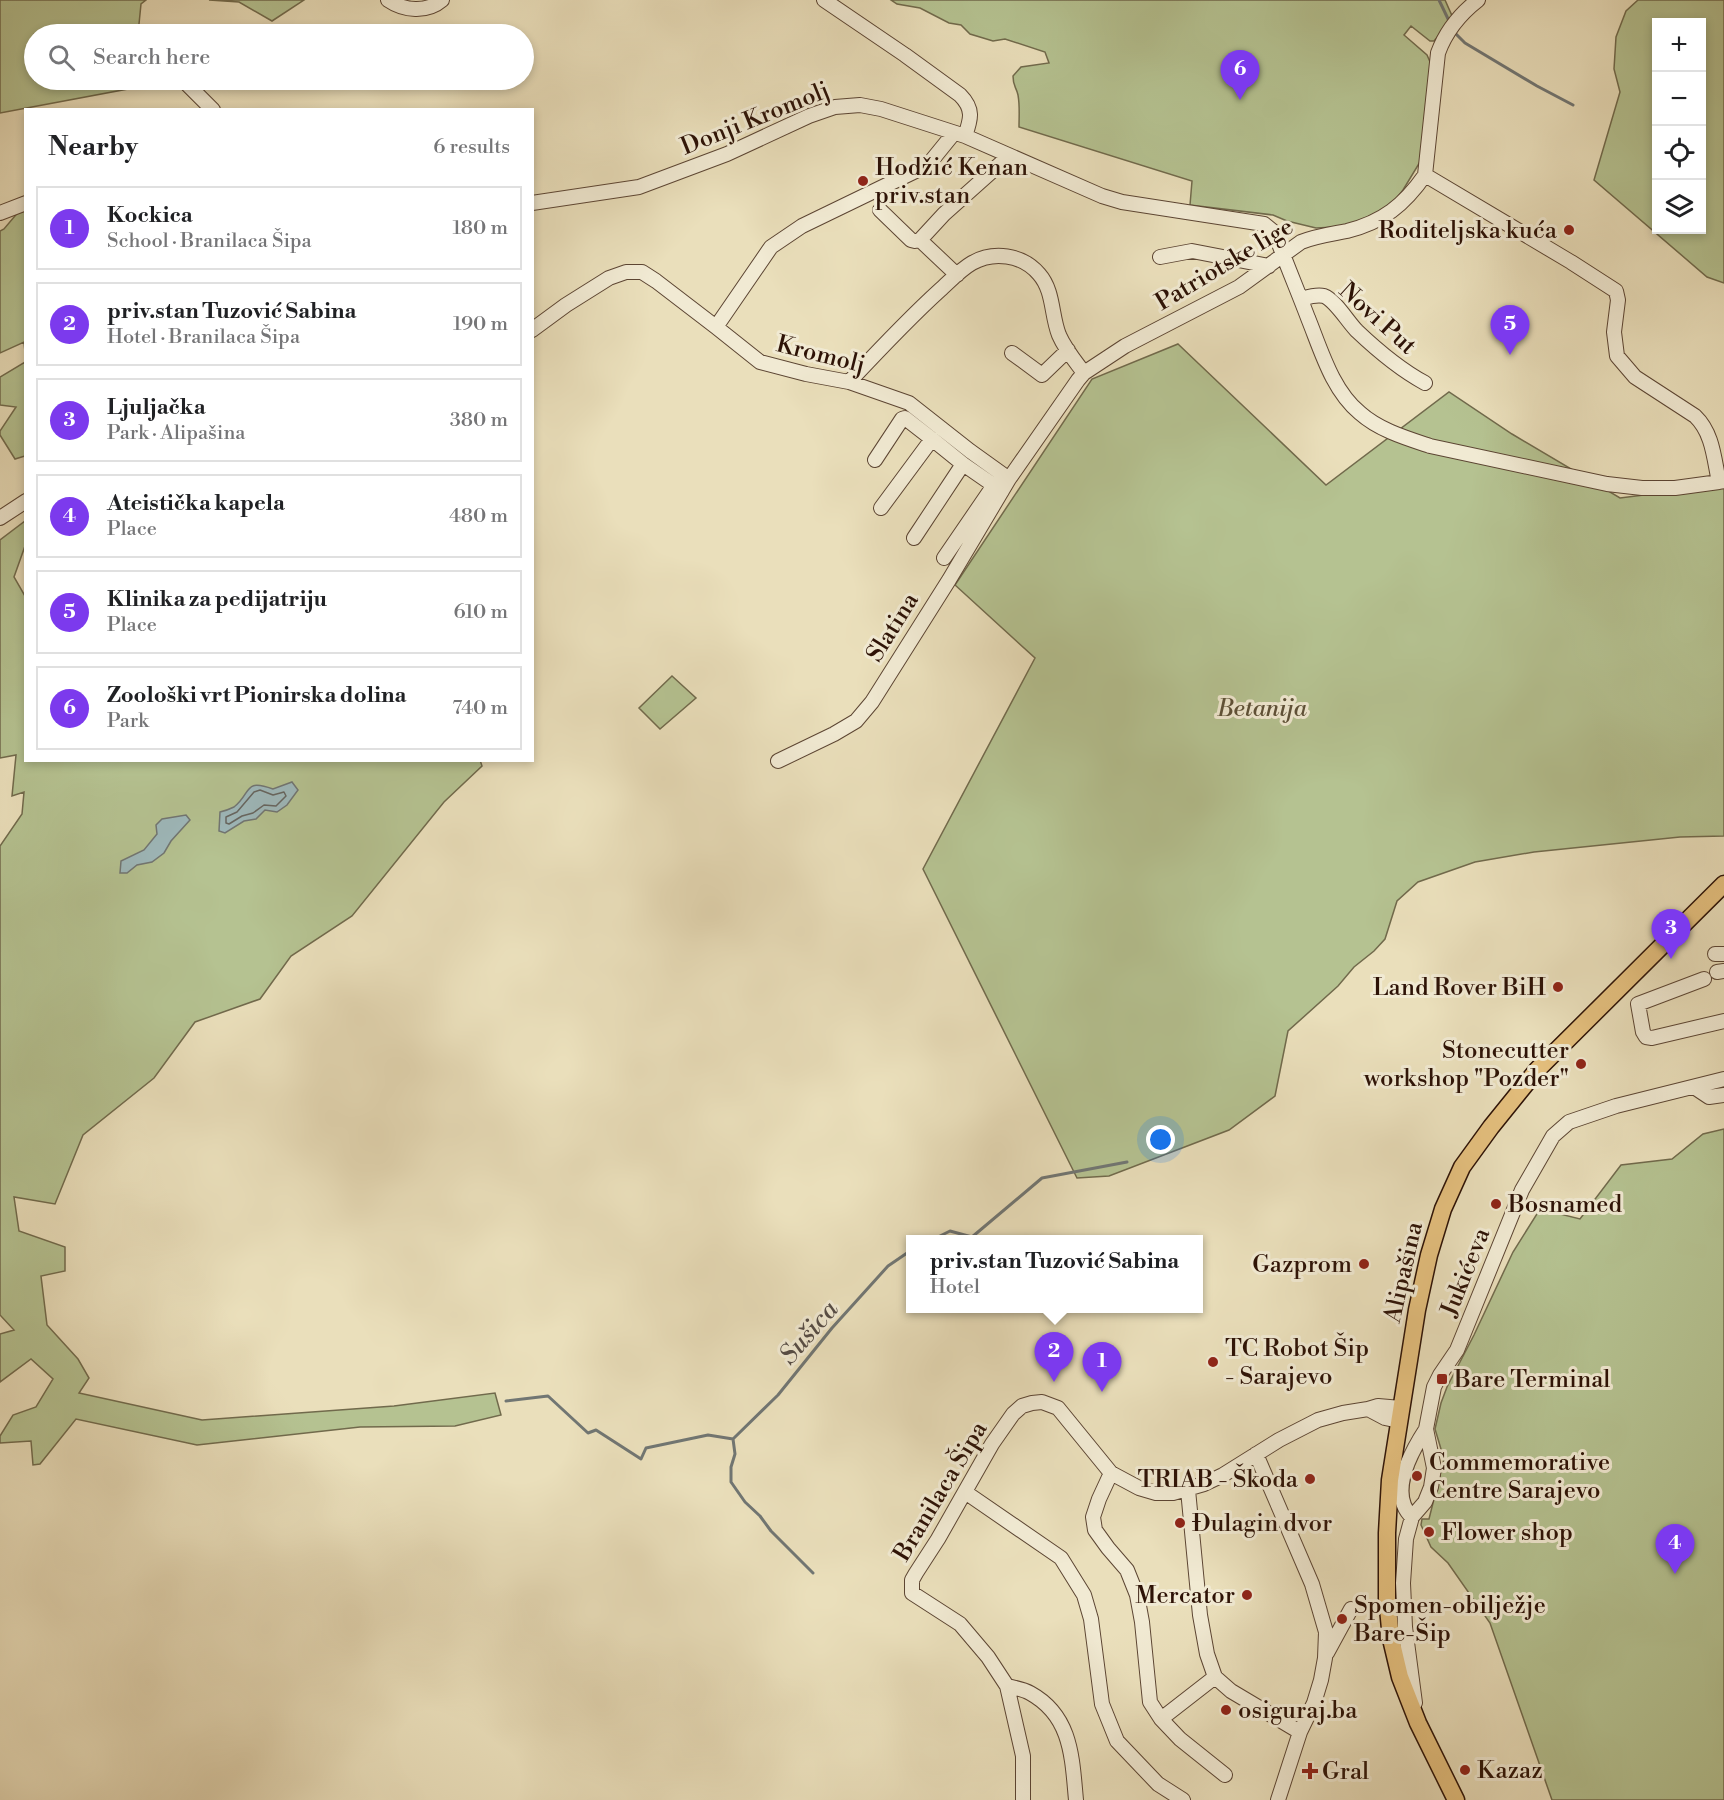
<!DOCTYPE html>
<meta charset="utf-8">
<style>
body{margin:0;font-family:"Libre Bodoni",serif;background:#f6f6f6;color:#202124}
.controls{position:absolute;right:18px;top:18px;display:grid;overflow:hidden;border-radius:0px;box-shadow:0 3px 9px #0003}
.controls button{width:54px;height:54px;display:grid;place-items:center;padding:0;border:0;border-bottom:2px solid #e0e0e0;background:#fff;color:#202124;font:30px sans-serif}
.you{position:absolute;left:1161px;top:1140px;width:21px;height:21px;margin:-15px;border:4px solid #fff;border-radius:50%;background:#1a73e8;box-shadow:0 0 0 9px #1a73e833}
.badge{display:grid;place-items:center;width:39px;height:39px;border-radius:50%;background:#7c3aed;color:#fff;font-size:20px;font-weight:700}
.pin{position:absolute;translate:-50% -50px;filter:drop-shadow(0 2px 3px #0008)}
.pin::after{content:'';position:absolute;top:32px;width:21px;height:18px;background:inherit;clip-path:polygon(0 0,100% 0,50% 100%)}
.popup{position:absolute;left:906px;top:1235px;width:297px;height:78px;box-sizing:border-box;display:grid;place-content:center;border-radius:0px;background:#fff;filter:drop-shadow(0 2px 4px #0005);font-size:20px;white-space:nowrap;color:#757577}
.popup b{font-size:22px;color:#202124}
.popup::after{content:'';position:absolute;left:50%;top:100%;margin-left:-12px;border:12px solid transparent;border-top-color:#fff}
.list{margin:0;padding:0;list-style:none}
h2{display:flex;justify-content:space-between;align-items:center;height:78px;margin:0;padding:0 24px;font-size:26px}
h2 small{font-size:20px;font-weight:400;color:#757577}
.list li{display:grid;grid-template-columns:39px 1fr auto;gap:18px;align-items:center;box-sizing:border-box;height:84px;margin:0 12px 12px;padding:0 12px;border:2px solid #e0e0e0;border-radius:0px}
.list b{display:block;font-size:22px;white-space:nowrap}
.list p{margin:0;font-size:20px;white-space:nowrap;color:#757577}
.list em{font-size:20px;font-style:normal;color:#757577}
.icon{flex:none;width:33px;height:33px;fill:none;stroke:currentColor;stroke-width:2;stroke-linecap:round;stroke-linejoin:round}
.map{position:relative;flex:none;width:1724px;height:1800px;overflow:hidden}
.search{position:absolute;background:#fff;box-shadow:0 3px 9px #0003;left:24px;top:24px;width:510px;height:66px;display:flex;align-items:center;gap:15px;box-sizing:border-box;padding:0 21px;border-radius:33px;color:#757577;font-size:22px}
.panel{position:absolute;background:#fff;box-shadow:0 3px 9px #0003;left:24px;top:108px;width:510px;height:654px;border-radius:0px}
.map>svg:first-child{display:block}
</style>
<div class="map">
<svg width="1724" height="1800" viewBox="0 0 1724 1800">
<rect width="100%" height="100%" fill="#eadfbb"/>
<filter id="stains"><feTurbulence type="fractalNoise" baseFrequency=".00333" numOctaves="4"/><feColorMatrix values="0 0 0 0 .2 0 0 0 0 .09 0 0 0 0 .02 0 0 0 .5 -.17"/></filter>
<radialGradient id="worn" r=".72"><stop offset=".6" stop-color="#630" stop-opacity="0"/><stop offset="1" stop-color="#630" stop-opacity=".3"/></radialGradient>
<path fill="#b5c291" stroke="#716a4c" stroke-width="1.5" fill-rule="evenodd" d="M0,0H146L141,4L138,34H34V80H134L133,88L0,113Z
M209,0H304L272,21L239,2Z
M891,0H1445L1453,18L1434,41H1430L1411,26L1404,35L1427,55L1431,64L1420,162L1403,190L1393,203L1381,211L1354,223L1336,227L1316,228L1287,221L1273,215L1190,205L1192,181L1019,127C1019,116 1020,106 1018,95C1016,86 1013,87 1013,76L1021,67L1049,63L1045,52L1005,39L993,41L970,34L961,25L949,23L920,8L897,4Z
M1638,0H1724V283L1707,277L1594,180L1620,92L1614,69L1616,37L1626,11ZM1656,22H1702V230H1656Z
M20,210H25V352L24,342L0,353V231L4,229Z
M1178,344L1326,485L1449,392L1512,434L1620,498L1724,485V836L1680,837L1534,852L1475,862L1418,882L1397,901L1385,939L1374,951L1354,967L1338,986L1288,1031L1275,1096L1229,1130L1109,1176L1077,1178L923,869L1035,658L955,585L1092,379Z
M25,362V456L15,459L0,435V431L16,407L0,405V377Z
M25,521V546L14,577L25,596L26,760H480L482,766L444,802L352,916L291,956L260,999L195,1022L154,1078L83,1135L55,1204L14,1197L19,1231L65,1247V1271L41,1276L47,1325L78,1359L89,1378L79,1393L202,1420L394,1406L495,1393L501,1415L455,1426L360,1427L197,1445L76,1419L40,1464L33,1465L31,1441L0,1443V1436L13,1415L36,1407L53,1379L31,1359L0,1382V1334L14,1330L0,1315V846L22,814L24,792L12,796L16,755L0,758V540Z
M672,676L696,698L660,729L639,708Z
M1724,1129V1800H1552L1490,1623L1448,1563L1431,1547L1421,1525L1422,1519H1429L1444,1459L1435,1429L1441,1403L1447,1387L1474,1335L1513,1252L1540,1209L1580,1219L1621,1165L1672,1159L1703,1134Z"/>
<path fill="#9eb9bc" stroke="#717673" stroke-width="1.5" d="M292,782L298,790L287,805L277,812L265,810L256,819L244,821L225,833L219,831L220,812C224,811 230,809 234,807C252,793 243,778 273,789Z
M186,815L190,820L171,841L164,853L152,862L137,865L127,873H120L121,861L144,850L157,834L156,825L162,819Z"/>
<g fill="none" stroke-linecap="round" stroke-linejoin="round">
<path stroke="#666661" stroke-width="1.5" d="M260,790L273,795L284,792L286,796L276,806L264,805L253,813L242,816L229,824L226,823V817L237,812L254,792Z"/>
<path stroke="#717673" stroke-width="3" d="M1439,0L1450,23
M1454,32L1465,43L1537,86L1573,105
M932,1240L950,1231L972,1237L1042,1178L1127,1162
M506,1401L548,1396L588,1433L596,1430L641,1459L646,1448L708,1435L733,1439L778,1395L832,1328L888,1266L910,1251
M733,1439L735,1454L731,1467V1482L745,1502L760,1516L771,1531L813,1573"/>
<g stroke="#5c4533" stroke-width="16">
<path id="minor" d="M388,0C404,11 427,13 442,0
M824,0L905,55L960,95C974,109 971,119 965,136
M183,80L213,110
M1425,175L1571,262L1616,291L1618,300L1614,332L1617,356L1635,377L1695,416C1713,433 1714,459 1719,482L1724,481
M532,203L639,187L727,154L809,116L835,107L860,105L881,109L965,136L1102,196L1122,202L1264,224L1275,233C1285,261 1297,289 1308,318C1321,350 1332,390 1360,413C1379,430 1406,438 1430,446L1607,484L1642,488H1675L1719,482
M880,210L911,240L915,241L920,240L944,214L1009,156
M0,213L26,203
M920,240L957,275
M1160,257L1192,251L1269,266
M1301,299C1308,297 1316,294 1324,296C1335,300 1348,322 1357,331C1377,350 1399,369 1425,383
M716,327L771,247L802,226L928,165L954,133
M532,330L566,305L609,278L626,272H642L656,281L716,327L760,362L806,374L849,382L909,403L970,451L1009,479
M1012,353L1042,375L1068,350
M849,382C879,350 908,319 940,290C950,281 960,270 972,263C993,251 1022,254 1039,274C1054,291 1051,315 1059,335C1065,349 1075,361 1084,373
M875,460L902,419L905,418L932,439
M881,508L932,439L963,464
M0,518L26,501
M914,538L963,464L1002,491
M944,558L994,485
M778,761L834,734L856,721L872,702L949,580L1009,479L1078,380L1084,373L1125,346L1239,287L1301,242C1316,236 1332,234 1347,231C1383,222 1404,205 1425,175L1438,53C1446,31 1460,14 1478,0
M1715,954H1724
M1717,972L1724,971
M1704,979L1638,1004L1643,1032L1646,1037L1652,1038L1724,1021
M1694,1087L1709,1097L1724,1095
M1368,1409L1385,1418L1399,1421
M1256,1454L1312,1584L1326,1632L1325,1658L1321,1680L1314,1703L1300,1732L1278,1800
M1111,1473L1099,1499L1093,1517L1095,1530L1108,1548L1127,1570L1137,1595L1142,1622L1150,1702L1161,1719
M1188,1490L1200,1615L1207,1654L1215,1677L1231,1691L1300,1732
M965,1492L1061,1558L1084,1595L1091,1619L1102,1704L1117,1741L1158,1784L1183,1800
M1412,1517C1388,1494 1411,1452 1426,1429
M1327,1653L1351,1609
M1215,1677L1161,1719L1180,1739L1225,1775
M1007,1686C1015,1688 1023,1689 1030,1693C1072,1716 1072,1758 1076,1800
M1415,1703L1405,1627L1403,1583L1406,1539L1412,1517L1425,1502L1431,1487L1434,1468L1426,1429L1434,1387L1440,1375L1457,1350L1522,1190L1553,1136L1569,1122L1616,1106L1724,1079
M1023,1800V1756L1007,1686L988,1657L960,1624L912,1593V1580L916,1573L938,1539L992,1444L1013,1414L1022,1406L1032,1403L1042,1402L1058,1408L1111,1473L1139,1488L1156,1493H1173L1204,1484L1223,1475L1279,1440L1318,1420L1343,1413L1368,1409L1378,1406L1401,1408"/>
</g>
<g stroke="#2d1206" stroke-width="19">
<path id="major" d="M1456,1800L1418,1723L1400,1677L1391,1639L1387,1598V1533L1390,1480L1417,1310L1429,1255L1443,1209L1462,1167L1491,1127L1537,1070L1724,884"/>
</g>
<use href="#minor" stroke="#f1ead3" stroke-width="14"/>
<use href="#major" stroke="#e5c07e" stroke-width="16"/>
</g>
<g fill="#8f2418" stroke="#f1ead3" stroke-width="2">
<circle cx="863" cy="181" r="6"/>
<circle cx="1569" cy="230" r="6"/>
<circle cx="1558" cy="987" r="6"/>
<circle cx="1581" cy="1064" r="6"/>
<circle cx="1496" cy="1204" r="6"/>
<circle cx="1364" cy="1264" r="6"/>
<circle cx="1213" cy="1362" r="6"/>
<rect x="1436" y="1373" width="12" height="12" rx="3"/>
<circle cx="1417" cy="1476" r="6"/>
<circle cx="1310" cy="1479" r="6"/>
<circle cx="1180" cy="1523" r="6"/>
<circle cx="1429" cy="1532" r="6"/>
<circle cx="1247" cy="1595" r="6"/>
<circle cx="1342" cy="1619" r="6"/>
<circle cx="1226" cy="1710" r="6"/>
<circle cx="1465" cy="1770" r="6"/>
<path d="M1307 1762h6v6h6v6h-6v6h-6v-6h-6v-6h6z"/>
</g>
<g text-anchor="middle" stroke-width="6" stroke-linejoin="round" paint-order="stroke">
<g font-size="24" fill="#2d1206" stroke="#f1ead3">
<text transform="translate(755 118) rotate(-22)" y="8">Donji Kromolj</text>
<text transform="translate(1224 264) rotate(-31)" y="8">Patriotske lige</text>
<text transform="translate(1378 318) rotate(42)" y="8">Novi Put</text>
<text transform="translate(821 354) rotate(14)" y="8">Kromolj</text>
<text transform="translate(892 627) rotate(-58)" y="8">Slatina</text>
<text transform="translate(1403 1272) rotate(-77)" y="8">Alipašina</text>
<text transform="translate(1465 1272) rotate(-68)" y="8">Jukićeva</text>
<text transform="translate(940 1491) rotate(-59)" y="8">Branilaca Šipa</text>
</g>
<g font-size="24" fill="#2d1206" stroke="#f1ead3" text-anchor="start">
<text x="875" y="175">Hodžić Kenan<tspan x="875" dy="28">priv.stan</tspan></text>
<text x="1557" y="238" text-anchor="end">Roditeljska kuća</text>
<text x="1546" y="995" text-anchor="end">Land Rover BiH</text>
<text x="1569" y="1058" text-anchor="end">Stonecutter<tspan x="1569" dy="28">workshop "Pozder"</tspan></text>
<text x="1508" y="1212">Bosnamed</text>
<text x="1352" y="1272" text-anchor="end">Gazprom</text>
<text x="1225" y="1356">TC Robot Šip<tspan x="1225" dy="28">- Sarajevo</tspan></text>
<text x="1454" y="1387">Bare Terminal</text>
<text x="1429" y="1470">Commemorative<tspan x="1429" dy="28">Centre Sarajevo</tspan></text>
<text x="1298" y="1487" text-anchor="end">TRIAB - Škoda</text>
<text x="1192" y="1531">Đulagin dvor</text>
<text x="1441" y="1540">Flower shop</text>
<text x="1235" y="1603" text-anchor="end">Mercator</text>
<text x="1354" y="1613">Spomen-obilježje<tspan x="1354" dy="28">Bare-Šip</tspan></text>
<text x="1238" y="1718">osiguraj.ba</text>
<text x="1477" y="1778">Kazaz</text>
<text x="1322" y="1779">Gral</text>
</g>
<g font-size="24" font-style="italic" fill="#5d5037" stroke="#f1ead3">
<text x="1262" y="716">Betanija</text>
</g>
<g font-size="26" font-style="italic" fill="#554c46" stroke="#f1ead3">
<text transform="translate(808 1332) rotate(-49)" y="9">Sušica</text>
</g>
</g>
<rect width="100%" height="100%" filter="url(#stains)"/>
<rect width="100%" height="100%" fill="url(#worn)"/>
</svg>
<div class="controls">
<button>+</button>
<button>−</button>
<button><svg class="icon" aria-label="locate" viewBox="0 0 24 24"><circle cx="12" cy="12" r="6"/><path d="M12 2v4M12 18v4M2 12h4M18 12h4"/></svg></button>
<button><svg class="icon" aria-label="layers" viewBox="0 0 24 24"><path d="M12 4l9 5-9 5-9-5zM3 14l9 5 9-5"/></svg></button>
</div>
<div class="you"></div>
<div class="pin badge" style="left:1102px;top:1392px">1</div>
<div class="pin badge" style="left:1054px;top:1382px">2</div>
<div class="popup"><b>priv.stan Tuzović Sabina</b>Hotel</div>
<div class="pin badge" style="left:1671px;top:959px">3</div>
<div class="pin badge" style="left:1675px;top:1574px">4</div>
<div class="pin badge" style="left:1510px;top:355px">5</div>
<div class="pin badge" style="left:1240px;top:100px">6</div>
<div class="search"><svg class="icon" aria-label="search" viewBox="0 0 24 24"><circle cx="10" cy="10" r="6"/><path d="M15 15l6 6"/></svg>Search here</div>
<section class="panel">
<h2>Nearby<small>6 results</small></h2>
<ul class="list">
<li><span class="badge">1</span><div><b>Kockica</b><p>School · Branilaca Šipa</p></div><em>180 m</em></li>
<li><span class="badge">2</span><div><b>priv.stan Tuzović Sabina</b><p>Hotel · Branilaca Šipa</p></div><em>190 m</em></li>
<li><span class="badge">3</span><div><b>Ljuljačka</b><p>Park · Alipašina</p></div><em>380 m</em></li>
<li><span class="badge">4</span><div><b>Ateistička kapela</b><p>Place</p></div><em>480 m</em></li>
<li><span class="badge">5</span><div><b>Klinika za pedijatriju</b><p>Place</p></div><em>610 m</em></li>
<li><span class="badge">6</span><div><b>Zoološki vrt Pionirska dolina</b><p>Park</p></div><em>740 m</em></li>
</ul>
</section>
</div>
